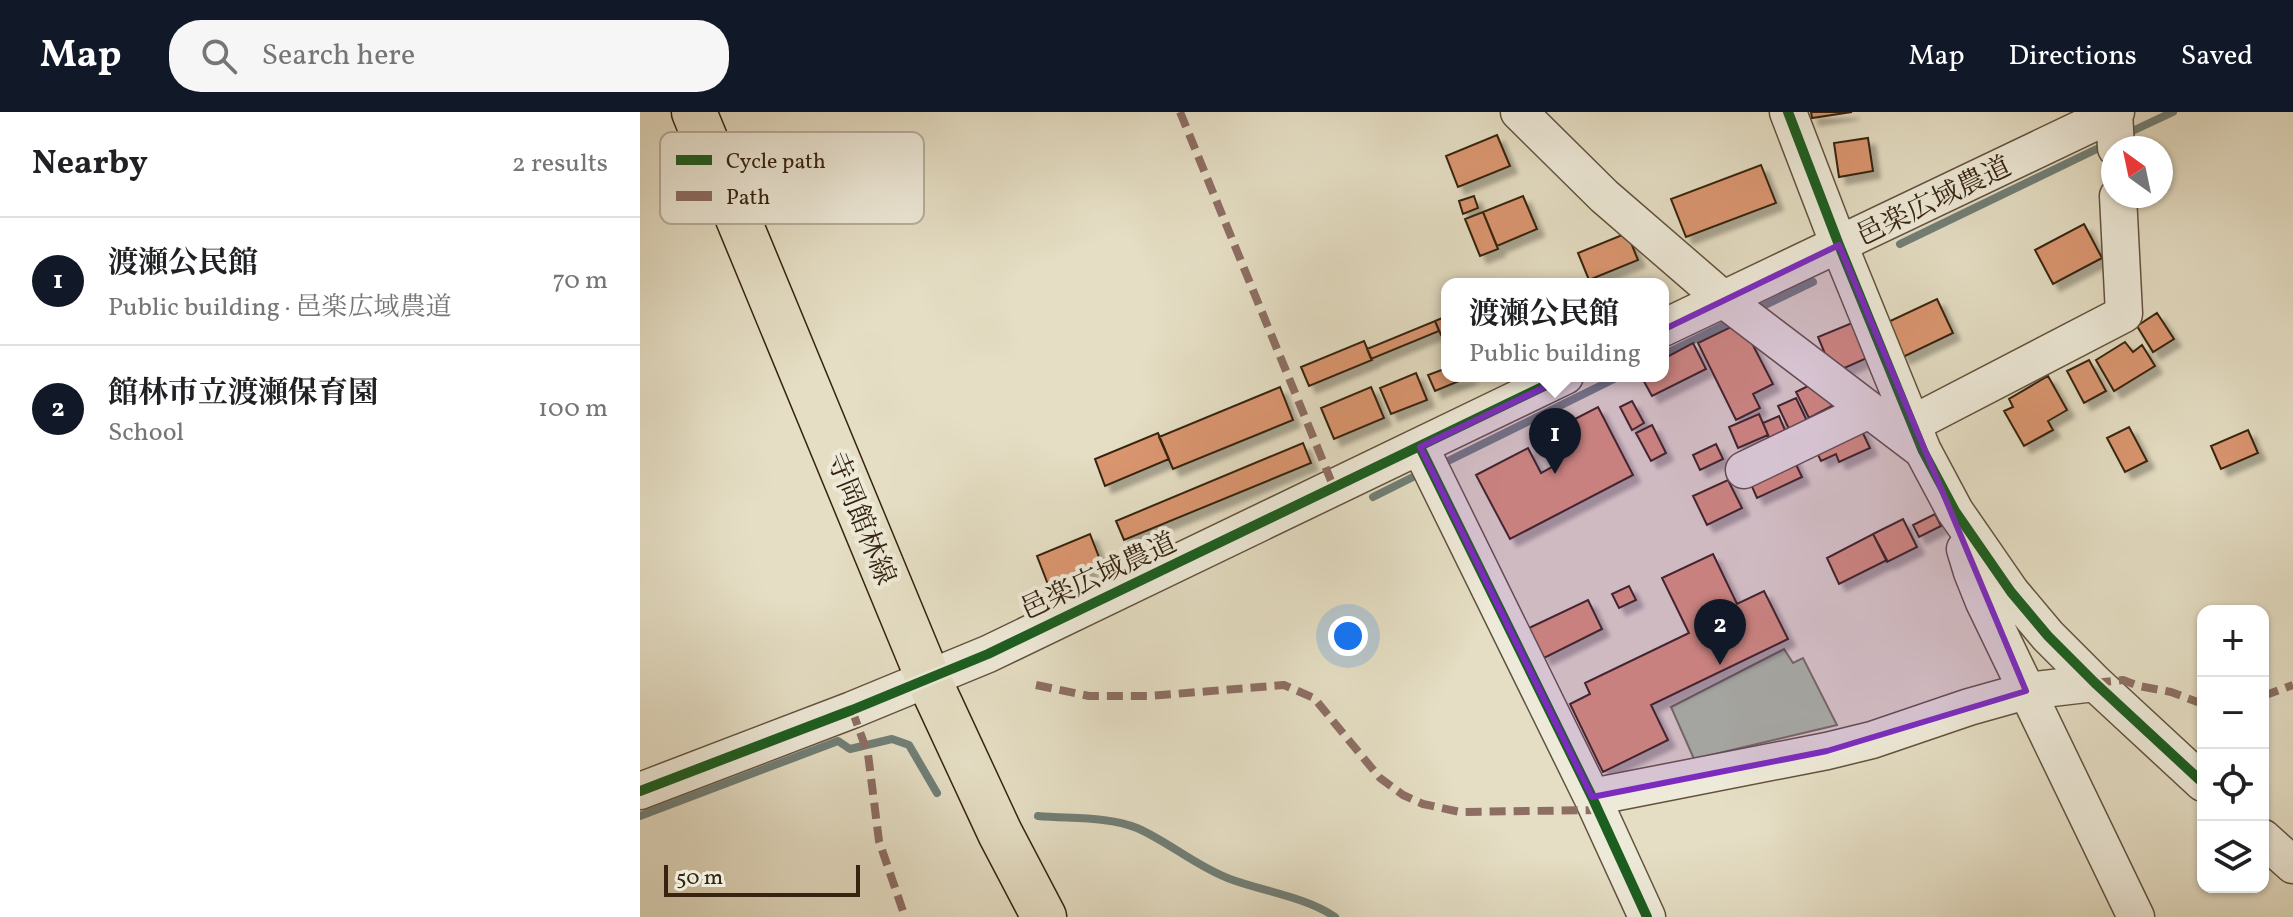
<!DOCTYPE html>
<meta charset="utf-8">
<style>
body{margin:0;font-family:Vollkorn,"Noto Serif JP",serif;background:#f6f6f6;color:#202124}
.controls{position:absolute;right:24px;bottom:24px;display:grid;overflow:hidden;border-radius:16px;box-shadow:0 2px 6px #0004}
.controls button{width:72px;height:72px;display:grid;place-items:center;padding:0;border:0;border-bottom:2px solid #e0e0e0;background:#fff;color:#202124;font:40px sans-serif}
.compass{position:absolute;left:1461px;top:24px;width:72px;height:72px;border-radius:50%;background:#fff;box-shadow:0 2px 6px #0004;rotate:327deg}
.scale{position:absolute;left:24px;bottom:20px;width:196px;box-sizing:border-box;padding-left:8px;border:4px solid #362410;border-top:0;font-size:22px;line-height:28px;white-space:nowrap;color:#362410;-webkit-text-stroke:6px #eeead9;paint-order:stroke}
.you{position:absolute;left:708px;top:524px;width:28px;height:28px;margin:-20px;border:6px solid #fff;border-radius:50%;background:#1a73e8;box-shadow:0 0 0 12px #1a73e833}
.badge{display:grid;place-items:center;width:52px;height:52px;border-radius:50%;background:#111827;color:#fff;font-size:26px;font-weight:700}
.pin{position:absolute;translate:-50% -66px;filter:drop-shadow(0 2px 4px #0008)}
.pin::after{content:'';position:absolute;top:42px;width:28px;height:24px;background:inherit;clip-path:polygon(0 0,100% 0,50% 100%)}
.popup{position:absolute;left:801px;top:166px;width:228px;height:104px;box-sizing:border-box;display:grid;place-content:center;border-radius:16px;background:#fff;filter:drop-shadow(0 2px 6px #0005);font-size:26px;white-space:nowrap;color:#757577}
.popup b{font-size:30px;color:#202124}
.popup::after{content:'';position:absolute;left:50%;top:100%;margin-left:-16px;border:16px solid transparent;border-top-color:#fff}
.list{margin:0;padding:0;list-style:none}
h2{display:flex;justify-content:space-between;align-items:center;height:104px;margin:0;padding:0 32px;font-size:34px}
h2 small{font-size:26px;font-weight:400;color:#757577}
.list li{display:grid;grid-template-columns:52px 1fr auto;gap:24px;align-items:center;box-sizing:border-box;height:128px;padding:0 32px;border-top:2px solid #e0e0e0}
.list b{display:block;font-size:30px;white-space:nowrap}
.list p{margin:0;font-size:26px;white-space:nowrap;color:#757577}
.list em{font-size:26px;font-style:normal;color:#757577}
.icon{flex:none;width:44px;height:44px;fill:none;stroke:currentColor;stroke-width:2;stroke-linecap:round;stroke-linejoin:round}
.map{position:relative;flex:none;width:1653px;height:805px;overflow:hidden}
header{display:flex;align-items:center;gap:48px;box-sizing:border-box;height:112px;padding:0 40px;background:#111827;color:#fff}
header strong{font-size:38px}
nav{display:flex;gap:44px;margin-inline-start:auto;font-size:28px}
.search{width:560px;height:72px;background:#f6f6f6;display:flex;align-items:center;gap:20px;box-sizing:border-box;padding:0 28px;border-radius:32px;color:#757577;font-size:30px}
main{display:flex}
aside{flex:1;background:#fff}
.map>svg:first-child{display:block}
</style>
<header>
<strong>Map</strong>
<div class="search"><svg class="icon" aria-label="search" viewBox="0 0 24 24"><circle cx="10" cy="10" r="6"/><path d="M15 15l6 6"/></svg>Search here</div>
<nav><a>Map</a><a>Directions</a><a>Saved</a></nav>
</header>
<main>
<aside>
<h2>Nearby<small>2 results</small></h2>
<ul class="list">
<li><span class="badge">1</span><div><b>渡瀬公民館</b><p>Public building · 邑楽広域農道</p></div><em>70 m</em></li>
<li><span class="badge">2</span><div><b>館林市立渡瀬保育園</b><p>School</p></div><em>100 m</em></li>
</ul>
</aside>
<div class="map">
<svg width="1653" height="805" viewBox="0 0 1653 805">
<defs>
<filter id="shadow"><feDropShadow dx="7" dy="7" stdDeviation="2" flood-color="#0004"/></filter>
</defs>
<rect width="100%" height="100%" fill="#e5dec4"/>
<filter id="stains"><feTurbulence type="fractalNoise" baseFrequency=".0025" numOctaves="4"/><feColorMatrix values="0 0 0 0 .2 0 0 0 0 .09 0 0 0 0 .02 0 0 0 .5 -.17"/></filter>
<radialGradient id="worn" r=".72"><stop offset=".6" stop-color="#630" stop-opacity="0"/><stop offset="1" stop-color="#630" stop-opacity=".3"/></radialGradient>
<path fill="#aec299" stroke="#727354" stroke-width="2" d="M1144,537L1153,551L1163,546L1197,613L1054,647L1031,595Z"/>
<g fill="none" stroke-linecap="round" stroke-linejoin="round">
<path stroke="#717f77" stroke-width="8" d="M1486,22L1533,0
M1260,132L1465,33
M1115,198L1173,170
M1023,243L1092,209
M802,352L980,264
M733,385L777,363
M0,704L198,629L210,637L252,627L269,633L297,681
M398,704C430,707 467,704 497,716C529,730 557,755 590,767C622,779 666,785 695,805"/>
</g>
<path fill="#db966f" stroke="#362410" stroke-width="2" filter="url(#shadow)" d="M1171,0H1212L1172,6Z
M857,23L870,54L818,75L806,44Z
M1228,26L1233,59L1199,65L1194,31Z
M1121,53L1136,91L1046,125L1031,87Z
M834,84L838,96L823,102L819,89Z
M883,84L897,117L857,134L843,100Z
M843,100L858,137L840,144L825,107Z
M1444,112L1462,146L1413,172L1395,138Z
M987,121L998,148L949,168L938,141Z
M1297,187L1313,221L1263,245L1246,211Z
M1517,201L1534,227L1513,240L1497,214Z
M807,204V221L801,223L795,209Z
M795,209L799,219L731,247L727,237Z
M1101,210L1133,272L1113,282L1120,296L1096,308L1058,231Z
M1212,211L1227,246L1193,261L1178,225Z
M724,229L732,248L669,274L661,255Z
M1485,230L1493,240L1502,233L1515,254L1474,279L1456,248Z
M1053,231L1066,257L1012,284L1001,264H1023V247Z
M1449,248L1466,279L1444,291L1427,259Z
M807,256V264H831L795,279L788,263Z
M776,261L787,288L751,302L740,276Z
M1408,264L1427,298L1408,309L1413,318L1384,334L1364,299L1373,295L1369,287Z
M1180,268L1192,294L1169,306L1156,280Z
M640,275L653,308L533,357L519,325Z
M731,275L744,306L694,327L681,296Z
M1156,286L1167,309L1149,317L1138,294Z
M992,289L1004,311L992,318L980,295Z
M958,295L993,363L870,427L836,363L888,336L901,361L917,352L902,324Z
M1119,302L1128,323L1098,336L1089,315Z
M1139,304L1147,323L1131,330L1123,311Z
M1012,313L1026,341L1011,349L996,321Z
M1219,313L1230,336L1199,350L1196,342L1181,349L1171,328Z
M1489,315L1507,349L1485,360L1467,326Z
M1608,318L1618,341L1581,357L1571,334Z
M518,321L529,347L465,374L455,347Z
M663,331L671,351L484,428L476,409Z
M1076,332L1083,347L1060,358L1053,343Z
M1150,340L1162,365L1117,386L1106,361Z
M1088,368L1102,396L1067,413L1053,384Z
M1295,402L1301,414L1279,425L1273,413Z
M1263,407L1277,435L1247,450L1233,422Z
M450,422L462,453L409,475L397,444Z
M1233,422L1247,448L1199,472L1187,446Z
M1073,442L1097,492L1124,479L1148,527L1011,593L1028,628L963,660L930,592L950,582L945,571L1049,521L1022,466Z
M989,474L996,488L979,496L972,482Z
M948,488L962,517L904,546L889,516Z"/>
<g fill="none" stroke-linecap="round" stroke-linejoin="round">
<g stroke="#62523d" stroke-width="39">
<path id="minor" d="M879,0L964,84L1083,187L1282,338
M1148,0L1199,133L1283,339L1315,399L1371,480L1408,524L1455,571L1563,671
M1474,0L1476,36
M1023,216L1476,0
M1272,312L1484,202L1478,84
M780,335L952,685L1007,805
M1104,358L1229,298
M1325,437L1332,460L1344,490L1496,805
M0,679L212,598L348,542L925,264
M952,685L1187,639L1232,628L1329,595L1386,579L1455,571
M1623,726L1653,753"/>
</g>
<g stroke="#362410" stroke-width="47">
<path id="major" d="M54,0L288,566L360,721L404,805"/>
</g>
<use href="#minor" stroke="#eeead9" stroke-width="36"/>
<use href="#major" stroke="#e5dec4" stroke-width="44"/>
<path stroke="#8d6e63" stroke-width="8" stroke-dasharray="16 8" stroke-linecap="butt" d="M540,0L694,376
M1455,571L1483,568L1499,574L1531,580L1563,592
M396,573L449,584H510L644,573L674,586L740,666L763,683L783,692L820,700L958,698
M1623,584L1653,573
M212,598L228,642L239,729L265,805"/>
<g stroke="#eeead9" stroke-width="15">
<path id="cycleway" d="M1148,0L1199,133L1283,339L1315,399L1371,480L1408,524L1455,571L1563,671
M780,335L952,685L1007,805
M0,679L212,598L348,542L925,264"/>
</g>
<use href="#cycleway" stroke="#1b5e20" stroke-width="10"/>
</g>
<path fill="#7b2cbf" fill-opacity="0.2" stroke="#7b2cbf" stroke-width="6" stroke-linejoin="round" d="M1199,133L1386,579L1187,639L952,685L780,335Z"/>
<g text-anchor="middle" stroke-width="8" stroke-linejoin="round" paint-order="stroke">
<g font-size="28" fill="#362410" stroke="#eeead9">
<text transform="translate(1293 88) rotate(-26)" y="10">邑楽広域農道</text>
<text transform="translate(222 406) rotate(68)" y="10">寺岡館林線</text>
<text transform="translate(458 463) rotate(-25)" y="10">邑楽広域農道</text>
</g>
</g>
<rect x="20" y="20" width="264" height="92" rx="12" fill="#eeead9" stroke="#b7af9d" stroke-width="2"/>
<rect x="36" y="43" width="36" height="10" fill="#1b5e20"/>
<rect x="36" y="79" width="36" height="10" fill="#8d6e63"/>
<g font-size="22" fill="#362410">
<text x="86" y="56">Cycle path</text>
<text x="86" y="92">Path</text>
</g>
<rect width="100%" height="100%" filter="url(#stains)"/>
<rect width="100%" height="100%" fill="url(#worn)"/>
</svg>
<div class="controls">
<button>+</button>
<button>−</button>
<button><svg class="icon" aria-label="locate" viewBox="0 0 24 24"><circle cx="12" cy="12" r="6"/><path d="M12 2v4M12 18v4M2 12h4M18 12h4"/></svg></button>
<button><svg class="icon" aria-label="layers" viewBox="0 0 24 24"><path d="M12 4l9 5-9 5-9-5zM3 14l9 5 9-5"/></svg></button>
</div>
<svg class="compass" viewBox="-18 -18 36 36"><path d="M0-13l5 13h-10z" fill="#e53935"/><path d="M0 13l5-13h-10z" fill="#757577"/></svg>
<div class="scale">50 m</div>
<div class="you"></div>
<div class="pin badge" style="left:915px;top:362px">1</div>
<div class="popup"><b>渡瀬公民館</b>Public building</div>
<div class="pin badge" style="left:1080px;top:553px">2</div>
</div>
</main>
